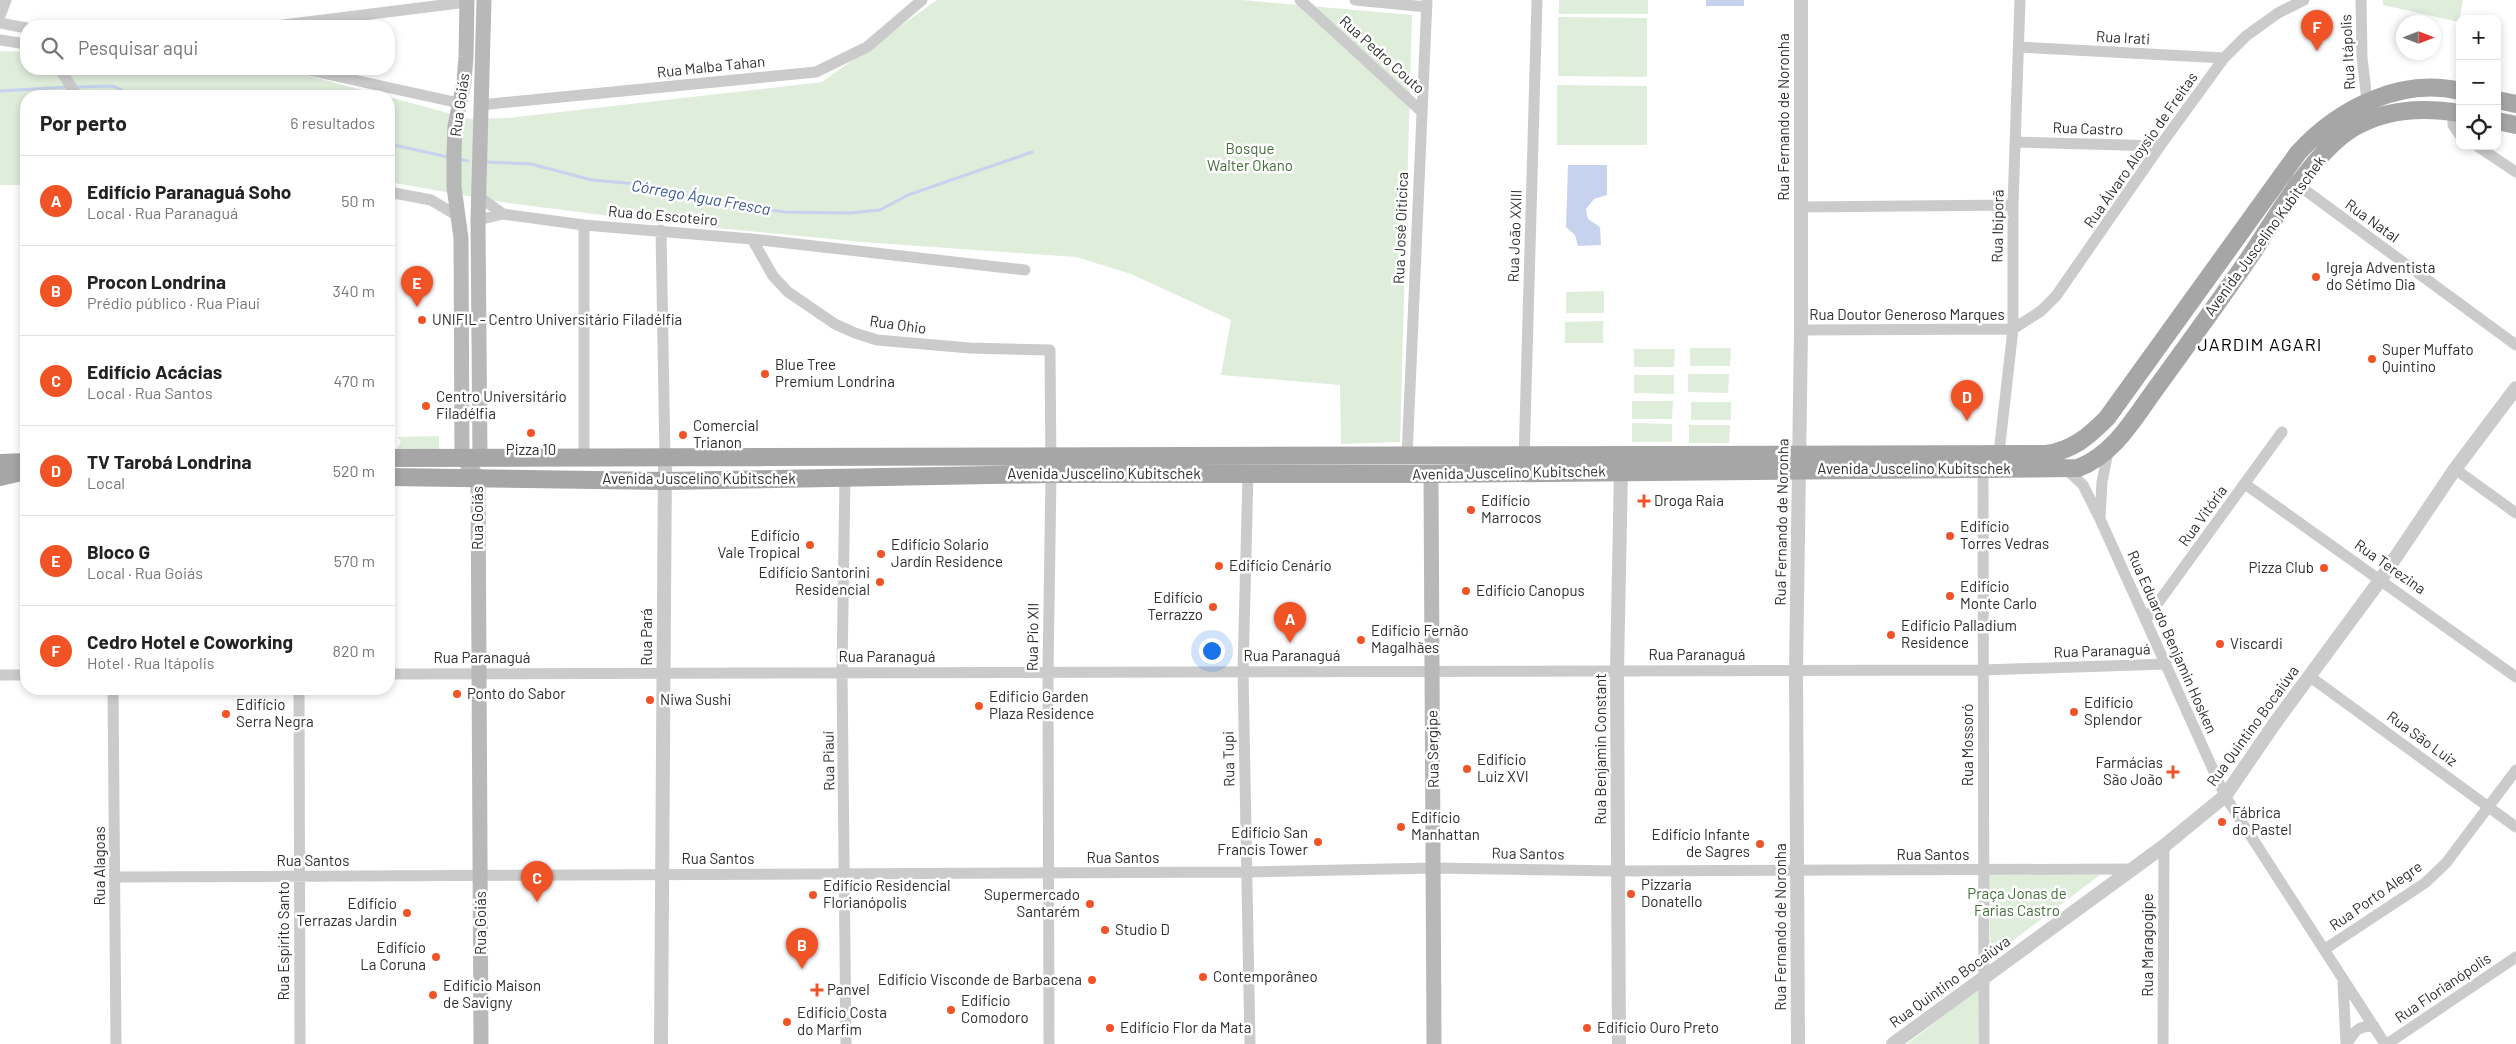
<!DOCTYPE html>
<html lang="pt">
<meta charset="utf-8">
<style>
body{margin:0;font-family:Barlow,sans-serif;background:#f2f2f2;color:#222}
.controls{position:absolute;right:15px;top:15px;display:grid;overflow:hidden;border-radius:10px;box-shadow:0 2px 8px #0003}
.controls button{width:45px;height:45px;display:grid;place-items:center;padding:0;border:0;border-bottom:1px solid #e0e0e0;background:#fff;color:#222;font:25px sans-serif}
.compass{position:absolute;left:2396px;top:15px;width:45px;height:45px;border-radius:50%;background:#fff;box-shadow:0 2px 8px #0003;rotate:90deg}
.you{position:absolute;left:1211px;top:650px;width:18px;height:18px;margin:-12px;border:4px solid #fff;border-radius:50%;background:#1a73e8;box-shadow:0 0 0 8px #1a73e833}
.badge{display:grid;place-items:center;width:32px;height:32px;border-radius:50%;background:#f05326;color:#fff;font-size:16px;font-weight:700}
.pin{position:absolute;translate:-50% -41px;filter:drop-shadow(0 1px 2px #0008)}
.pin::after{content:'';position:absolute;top:26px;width:18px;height:15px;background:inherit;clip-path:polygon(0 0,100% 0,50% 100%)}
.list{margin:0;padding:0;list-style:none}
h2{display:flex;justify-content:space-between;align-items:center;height:65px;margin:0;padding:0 20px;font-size:21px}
h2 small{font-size:16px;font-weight:400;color:#767676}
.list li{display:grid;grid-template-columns:32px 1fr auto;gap:15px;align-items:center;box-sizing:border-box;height:90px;padding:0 20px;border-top:1px solid #e0e0e0}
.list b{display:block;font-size:19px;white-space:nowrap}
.list p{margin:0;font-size:16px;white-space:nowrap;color:#767676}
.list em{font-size:16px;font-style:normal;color:#767676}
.icon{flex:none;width:28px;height:28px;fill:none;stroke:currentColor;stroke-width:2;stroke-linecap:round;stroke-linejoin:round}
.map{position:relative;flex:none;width:2516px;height:1044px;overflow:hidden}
.search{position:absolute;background:#fff;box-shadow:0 2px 8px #0003;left:20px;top:20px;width:375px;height:55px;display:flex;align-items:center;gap:12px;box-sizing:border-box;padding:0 18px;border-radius:20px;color:#767676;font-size:19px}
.panel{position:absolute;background:#fff;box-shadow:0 2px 8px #0003;left:20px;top:90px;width:375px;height:605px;border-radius:20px}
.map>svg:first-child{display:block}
</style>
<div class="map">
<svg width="2516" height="1044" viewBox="0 0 2516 1044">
<rect width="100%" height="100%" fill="#fff"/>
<path fill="#dfeddb" d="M937,0H1242L1412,15L1400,442L1341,444L1340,385L1221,375L1231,320L1131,274L1076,257L863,242L665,223L508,203L389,182V97L470,119L508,118L822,82Z
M1559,0H1648V14H1559Z
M2383,0H2463L2459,22L2383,5Z
M1558,17L1647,18V77L1558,76Z
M0,51L26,52V69H282L385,96H26V185H0Z
M1557,85L1647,86V145H1557Z
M1604,291V313H1566V292Z
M1603,321V343H1565V322Z
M1690,348H1731L1730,366H1690Z
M1634,349H1675L1674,367H1634Z
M1688,374H1729L1728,393L1688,392Z
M1634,375H1674V394L1634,393Z
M1632,401H1673L1672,419H1632Z
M1691,402H1731V420H1691Z
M1632,423L1672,424V442H1632Z
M1689,425H1730L1729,443H1689Z
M439,436V451H395L401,442L398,437Z
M1988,875H2100L1991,957Z
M1979,989L1978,1044H1907Z"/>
<path fill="#c6d2ee" d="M1706,0H1744V6H1706Z
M1568,165H1607V195L1594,199L1586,209L1588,219L1600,227L1601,245L1578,246L1575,235L1566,227Z"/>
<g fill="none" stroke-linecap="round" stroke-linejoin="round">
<path stroke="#c6d2ee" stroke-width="3" d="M75,87L113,86L134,96
M0,91L68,87
M389,144L448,157
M458,159L468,161
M485,162L531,164L592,180L659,186L689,197L784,212L849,213L880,210L908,195L1032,152"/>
<path stroke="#cbcbcb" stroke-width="11" d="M1300,0L1421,111
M1355,0L1427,7
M2361,0L2362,57L2367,101
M0,16L6,0
M0,23L26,28
M275,26L467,2
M0,40L26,44
M2019,47L2224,58
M60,69L77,96
M304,69L459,103
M480,105L816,72L867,47L922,0
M2453,112V125L2460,135
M2016,142L2160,146
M2477,146L2516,172
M2283,174L2516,345
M389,192L431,200L458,216
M478,196L503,214
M1800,207L2013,205
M478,220L503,214L584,225L752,239L1025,270
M584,225V457
M661,230L665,458
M752,239L773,276L788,292L835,324L855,333L877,340L970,348L1050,350L1051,474L1048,672L1049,1044
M2013,329L2041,311L2056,296L2160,146L2224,58L2246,36L2278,13L2304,0
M1801,330L2013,329
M1407,457L1427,0
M1524,461L1537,0
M2455,469L2516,513
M2067,470L2083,485L2100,519L2225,796L2385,1044
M1248,474L1243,671L1250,1044
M845,477L842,672L846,1044
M2245,484L2516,677
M2100,518L2102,482L2108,452
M2147,618L2282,432
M389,674L1983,670L2166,664
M0,675H26
M2309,676L2516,827
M113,689L116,1044
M299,689L300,1044
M116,877L1246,872L1434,868L1617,871L2130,869
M2325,949L2425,883L2446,863L2516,770
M2343,982L2346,1044
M1984,1044L1983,469L1999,453L2013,329V205L2020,0
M2163,1044L2164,846
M2347,1044C2355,1031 2357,1026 2374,1026
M2387,1044L2516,957"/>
<path stroke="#cbcbcb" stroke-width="14" d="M661,1044L665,458
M1619,1044L1617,670L1621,471
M1798,1044L1796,670L1801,330V0
M1893,1044L2164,846L2225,796L2275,723L2381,579L2455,469L2516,388"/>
<path stroke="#b8b8b8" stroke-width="15" d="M467,0L466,57L464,82L455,126L454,153V187L461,238L462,458L478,477L481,1044
M480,458L478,220L484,0
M1431,474L1434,1044"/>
<path stroke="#a6a6a6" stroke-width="18" d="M2497,100L2516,104
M2497,121L2516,125
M389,458L2046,454C2072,451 2089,436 2107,418L2298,153C2338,109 2400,77 2460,91
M0,463L26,462
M0,477L26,471
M389,477L665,481L1051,474H1431L2078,468C2113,455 2133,420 2154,391C2186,347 2218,303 2249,258C2275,219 2313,152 2353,128C2385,109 2424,107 2460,113"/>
</g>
<g fill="#f05326" stroke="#fff" stroke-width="2">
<circle cx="2316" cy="277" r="5"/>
<circle cx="422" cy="320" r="5"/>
<circle cx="2372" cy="359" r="5"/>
<circle cx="765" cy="374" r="5"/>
<circle cx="426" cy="406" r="5"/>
<circle cx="531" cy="433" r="5"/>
<circle cx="683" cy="435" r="5"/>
<path d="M1641.5 493.5h5v5h5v5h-5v5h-5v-5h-5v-5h5z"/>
<circle cx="1471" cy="510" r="5"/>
<circle cx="1950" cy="536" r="5"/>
<circle cx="810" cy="545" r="5"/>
<circle cx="881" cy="554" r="5"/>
<circle cx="1219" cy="566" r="5"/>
<circle cx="2324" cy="568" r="5"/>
<circle cx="880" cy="582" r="5"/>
<circle cx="1466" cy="591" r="5"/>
<circle cx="1950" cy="596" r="5"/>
<circle cx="1213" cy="607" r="5"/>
<circle cx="1891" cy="635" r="5"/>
<circle cx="1361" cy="640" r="5"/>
<circle cx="2220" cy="644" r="5"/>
<circle cx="457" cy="694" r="5"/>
<circle cx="650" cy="700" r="5"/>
<circle cx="979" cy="706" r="5"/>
<circle cx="2074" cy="712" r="5"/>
<circle cx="226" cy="714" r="5"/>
<circle cx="1467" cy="769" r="5"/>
<path d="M2170.5 764.5h5v5h5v5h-5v5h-5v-5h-5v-5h5z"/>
<circle cx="2222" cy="822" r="5"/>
<circle cx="1401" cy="827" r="5"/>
<circle cx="1318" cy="842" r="5"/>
<circle cx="1760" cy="844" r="5"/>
<circle cx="1631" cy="894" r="5"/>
<circle cx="813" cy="895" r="5"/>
<circle cx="1090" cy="904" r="5"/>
<circle cx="407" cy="913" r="5"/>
<circle cx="1105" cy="930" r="5"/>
<circle cx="436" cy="957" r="5"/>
<circle cx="1203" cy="977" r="5"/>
<circle cx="1092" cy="980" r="5"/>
<path d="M814.5 982.5h5v5h5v5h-5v5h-5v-5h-5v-5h5z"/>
<circle cx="433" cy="995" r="5"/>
<circle cx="951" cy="1010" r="5"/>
<circle cx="787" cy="1022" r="5"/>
<circle cx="1110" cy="1028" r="5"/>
<circle cx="1587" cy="1028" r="5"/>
</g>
<g text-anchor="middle" stroke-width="5" stroke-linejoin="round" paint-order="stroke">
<g font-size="15" fill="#2e2e2e" stroke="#fff">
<text transform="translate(2123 38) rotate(3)" y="5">Rua Irati</text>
<text transform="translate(2348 52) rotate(-93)" y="5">Rua Itápolis</text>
<text transform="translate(1382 55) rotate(42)" y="5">Rua Pedro Couto</text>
<text transform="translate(711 67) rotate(-6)" y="5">Rua Malba Tahan</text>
<text transform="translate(460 105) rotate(-82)" y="5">Rua Goiás</text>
<text transform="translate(1784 117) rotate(-90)" y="5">Rua Fernando de Noronha</text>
<text transform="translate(2088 129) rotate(2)" y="5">Rua Castro</text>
<text transform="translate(2141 150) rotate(-55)" y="5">Rua Álvaro Aloysio de Freitas</text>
<text transform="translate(663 216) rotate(5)" y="5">Rua do Escoteiro</text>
<text transform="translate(2372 221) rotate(36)" y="5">Rua Natal</text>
<text transform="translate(1998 226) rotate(-89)" y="5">Rua Ibiporã</text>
<text transform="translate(1401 228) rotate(-88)" y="5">Rua José Oiticica</text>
<text transform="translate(1515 236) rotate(-88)" y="5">Rua João XXIII</text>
<text transform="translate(2265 236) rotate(-54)" y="5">Avenida Juscelino Kubitschek</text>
<text x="1907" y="320">Rua Doutor Generoso Marques</text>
<text transform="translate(898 325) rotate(8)" y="5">Rua Ohio</text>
<text x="1914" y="474">Avenida Juscelino Kubitschek</text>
<text transform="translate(1509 473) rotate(-1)" y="5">Avenida Juscelino Kubitschek</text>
<text x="1104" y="479">Avenida Juscelino Kubitschek</text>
<text x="699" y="484">Avenida Juscelino Kubitschek</text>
<text transform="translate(2203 516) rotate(-54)" y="5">Rua Vitória</text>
<text transform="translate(478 518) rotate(-90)" y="5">Rua Goiás</text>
<text transform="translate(1782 522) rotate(-89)" y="5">Rua Fernando de Noronha</text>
<text transform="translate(2390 567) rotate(35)" y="5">Rua Terezina</text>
<text transform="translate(647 637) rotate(-90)" y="5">Rua Pará</text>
<text transform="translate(1033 637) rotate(-89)" y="5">Rua Pio XII</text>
<text transform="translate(2172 642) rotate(66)" y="5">Rua Eduardo Benjamin Hosken</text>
<text transform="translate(2102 651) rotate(-2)" y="5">Rua Paranaguá</text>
<text x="1697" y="660">Rua Paranaguá</text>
<text x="1292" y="661">Rua Paranaguá</text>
<text x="887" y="662">Rua Paranaguá</text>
<text x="482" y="663">Rua Paranaguá</text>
<text transform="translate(2253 726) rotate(-54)" y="5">Rua Quintino Bocaiúva</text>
<text transform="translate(2422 739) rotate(36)" y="5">Rua São Luiz</text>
<text transform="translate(1968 745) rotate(-90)" y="5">Rua Mossoró</text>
<text transform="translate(1433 749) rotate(-91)" y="5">Rua Sergipe</text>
<text transform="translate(1601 749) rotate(-90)" y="5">Rua Benjamin Constant</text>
<text transform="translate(1229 759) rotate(-91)" y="5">Rua Tupi</text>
<text transform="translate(829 761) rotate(-91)" y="5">Rua Piauí</text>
<text transform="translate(1528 854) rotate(1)" y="5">Rua Santos</text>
<text x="1933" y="860">Rua Santos</text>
<text x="1123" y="863">Rua Santos</text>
<text x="718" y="864">Rua Santos</text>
<text x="313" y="866">Rua Santos</text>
<text transform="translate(100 866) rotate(-90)" y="5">Rua Alagoas</text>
<text transform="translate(2376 896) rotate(-35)" y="5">Rua Porto Alegre</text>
<text transform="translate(481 923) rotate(-90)" y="5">Rua Goiás</text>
<text transform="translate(1781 927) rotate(-90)" y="5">Rua Fernando de Noronha</text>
<text transform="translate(284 941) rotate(-90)" y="5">Rua Espírito Santo</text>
<text transform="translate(2148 945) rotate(-90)" y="5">Rua Maragogipe</text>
<text transform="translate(1950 982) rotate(-36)" y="5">Rua Quintino Bocaiúva</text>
<text transform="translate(2443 988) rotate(-34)" y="5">Rua Florianópolis</text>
</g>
<g font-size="15" fill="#426d39" stroke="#fff">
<text x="1250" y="154">Bosque<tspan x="1250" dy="17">Walter Okano</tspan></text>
<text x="2017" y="899">Praça Jonas de<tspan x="2017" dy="17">Farias Castro</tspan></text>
</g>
<g font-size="15" fill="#2e2e2e" stroke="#fff" text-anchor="start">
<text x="2326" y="273">Igreja Adventista<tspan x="2326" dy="17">do Sétimo Dia</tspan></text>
<text x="432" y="325">UNIFIL - Centro Universitário Filadélfia</text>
<text x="2382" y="355">Super Muffato<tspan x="2382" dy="17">Quintino</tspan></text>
<text x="775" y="370">Blue Tree<tspan x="775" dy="17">Premium Londrina</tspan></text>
<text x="436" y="402">Centro Universitário<tspan x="436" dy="17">Filadélfia</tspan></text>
<text x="693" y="431">Comercial<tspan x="693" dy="17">Trianon</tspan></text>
<text x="531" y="455" text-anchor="middle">Pizza 10</text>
<text x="1481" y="506">Edifício<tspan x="1481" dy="17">Marrocos</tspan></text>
<text x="1654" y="506">Droga Raia</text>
<text x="1960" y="532">Edifício<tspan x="1960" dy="17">Torres Vedras</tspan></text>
<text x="800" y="541" text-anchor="end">Edifício<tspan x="800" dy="17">Vale Tropical</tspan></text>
<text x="891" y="550">Edifício Solario<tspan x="891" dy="17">Jardín Residence</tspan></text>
<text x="1229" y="571">Edifício Cenário</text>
<text x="2314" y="573" text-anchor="end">Pizza Club</text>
<text x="870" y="578" text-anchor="end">Edifício Santorini<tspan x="870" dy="17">Residencial</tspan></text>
<text x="1960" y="592">Edifício<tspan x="1960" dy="17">Monte Carlo</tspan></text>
<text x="1476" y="596">Edifício Canopus</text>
<text x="1203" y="603" text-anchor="end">Edifício<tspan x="1203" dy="17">Terrazzo</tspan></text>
<text x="1901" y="631">Edifício Palladium<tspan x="1901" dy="17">Residence</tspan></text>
<text x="1371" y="636">Edifício Fernão<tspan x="1371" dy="17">Magalhães</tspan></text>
<text x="2230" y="649">Viscardi</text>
<text x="467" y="699">Ponto do Sabor</text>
<text x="989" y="702">Edificio Garden<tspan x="989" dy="17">Plaza Residence</tspan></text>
<text x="660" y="705">Niwa Sushi</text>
<text x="2084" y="708">Edifício<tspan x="2084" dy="17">Splendor</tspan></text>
<text x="236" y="710">Edifício<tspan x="236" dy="17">Serra Negra</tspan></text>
<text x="1477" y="765">Edifício<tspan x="1477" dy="17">Luiz XVI</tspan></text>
<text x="2163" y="768" text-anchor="end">Farmácias<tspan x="2163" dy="17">São João</tspan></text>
<text x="2232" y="818">Fábrica<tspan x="2232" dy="17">do Pastel</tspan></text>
<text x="1411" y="823">Edifício<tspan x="1411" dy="17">Manhattan</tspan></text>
<text x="1308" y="838" text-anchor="end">Edifício San<tspan x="1308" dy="17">Francis Tower</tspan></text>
<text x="1750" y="840" text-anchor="end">Edifício Infante<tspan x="1750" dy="17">de Sagres</tspan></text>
<text x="1641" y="890">Pizzaria<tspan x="1641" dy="17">Donatello</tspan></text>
<text x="823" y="891">Edifício Residencial<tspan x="823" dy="17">Florianópolis</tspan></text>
<text x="1080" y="900" text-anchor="end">Supermercado<tspan x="1080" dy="17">Santarém</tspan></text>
<text x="397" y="909" text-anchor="end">Edifício<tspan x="397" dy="17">Terrazas Jardin</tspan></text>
<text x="1115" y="935">Studio D</text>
<text x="426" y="953" text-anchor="end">Edifício<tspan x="426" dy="17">La Coruna</tspan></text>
<text x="1213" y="982">Contemporâneo</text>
<text x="1082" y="985" text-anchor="end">Edifício Visconde de Barbacena</text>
<text x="443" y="991">Edifício Maison<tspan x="443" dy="17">de Savigny</tspan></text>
<text x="827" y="995">Panvel</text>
<text x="961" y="1006">Edifício<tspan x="961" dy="17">Comodoro</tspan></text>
<text x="797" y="1018">Edifício Costa<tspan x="797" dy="17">do Marfim</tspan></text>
<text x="1120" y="1033">Edifício Flor da Mata</text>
<text x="1597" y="1033">Edifício Ouro Preto</text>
</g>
<g font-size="16" font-style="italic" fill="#375595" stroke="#fff">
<text transform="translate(701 197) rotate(10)" y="6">Córrego Água Fresca</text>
</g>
<g font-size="18" letter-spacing="1" fill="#000" stroke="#fff">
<text x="2260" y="351">JARDIM AGARI</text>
</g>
</g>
</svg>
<div class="controls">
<button>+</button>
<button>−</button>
<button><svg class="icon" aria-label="locate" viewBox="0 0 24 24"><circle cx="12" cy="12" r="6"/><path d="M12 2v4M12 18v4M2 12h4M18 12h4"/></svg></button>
</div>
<svg class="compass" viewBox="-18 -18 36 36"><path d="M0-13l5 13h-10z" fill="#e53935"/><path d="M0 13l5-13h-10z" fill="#767676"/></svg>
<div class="you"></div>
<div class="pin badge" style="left:1290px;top:643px">A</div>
<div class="pin badge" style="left:802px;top:969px">B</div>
<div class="pin badge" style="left:537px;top:902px">C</div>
<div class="pin badge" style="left:1967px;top:421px">D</div>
<div class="pin badge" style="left:417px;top:307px">E</div>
<div class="pin badge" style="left:2317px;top:51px">F</div>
<div class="search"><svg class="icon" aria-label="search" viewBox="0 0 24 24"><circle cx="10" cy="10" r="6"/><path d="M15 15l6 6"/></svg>Pesquisar aqui</div>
<section class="panel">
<h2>Por perto<small>6 resultados</small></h2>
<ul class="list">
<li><span class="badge">A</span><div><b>Edifício Paranaguá Soho</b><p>Local · Rua Paranaguá</p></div><em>50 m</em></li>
<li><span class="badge">B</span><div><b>Procon Londrina</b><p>Prédio público · Rua Piauí</p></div><em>340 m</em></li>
<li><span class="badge">C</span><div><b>Edifício Acácias</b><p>Local · Rua Santos</p></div><em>470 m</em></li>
<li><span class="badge">D</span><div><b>TV Tarobá Londrina</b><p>Local</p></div><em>520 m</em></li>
<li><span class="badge">E</span><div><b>Bloco G</b><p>Local · Rua Goiás</p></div><em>570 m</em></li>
<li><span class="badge">F</span><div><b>Cedro Hotel e Coworking</b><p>Hotel · Rua Itápolis</p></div><em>820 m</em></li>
</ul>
</section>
</div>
